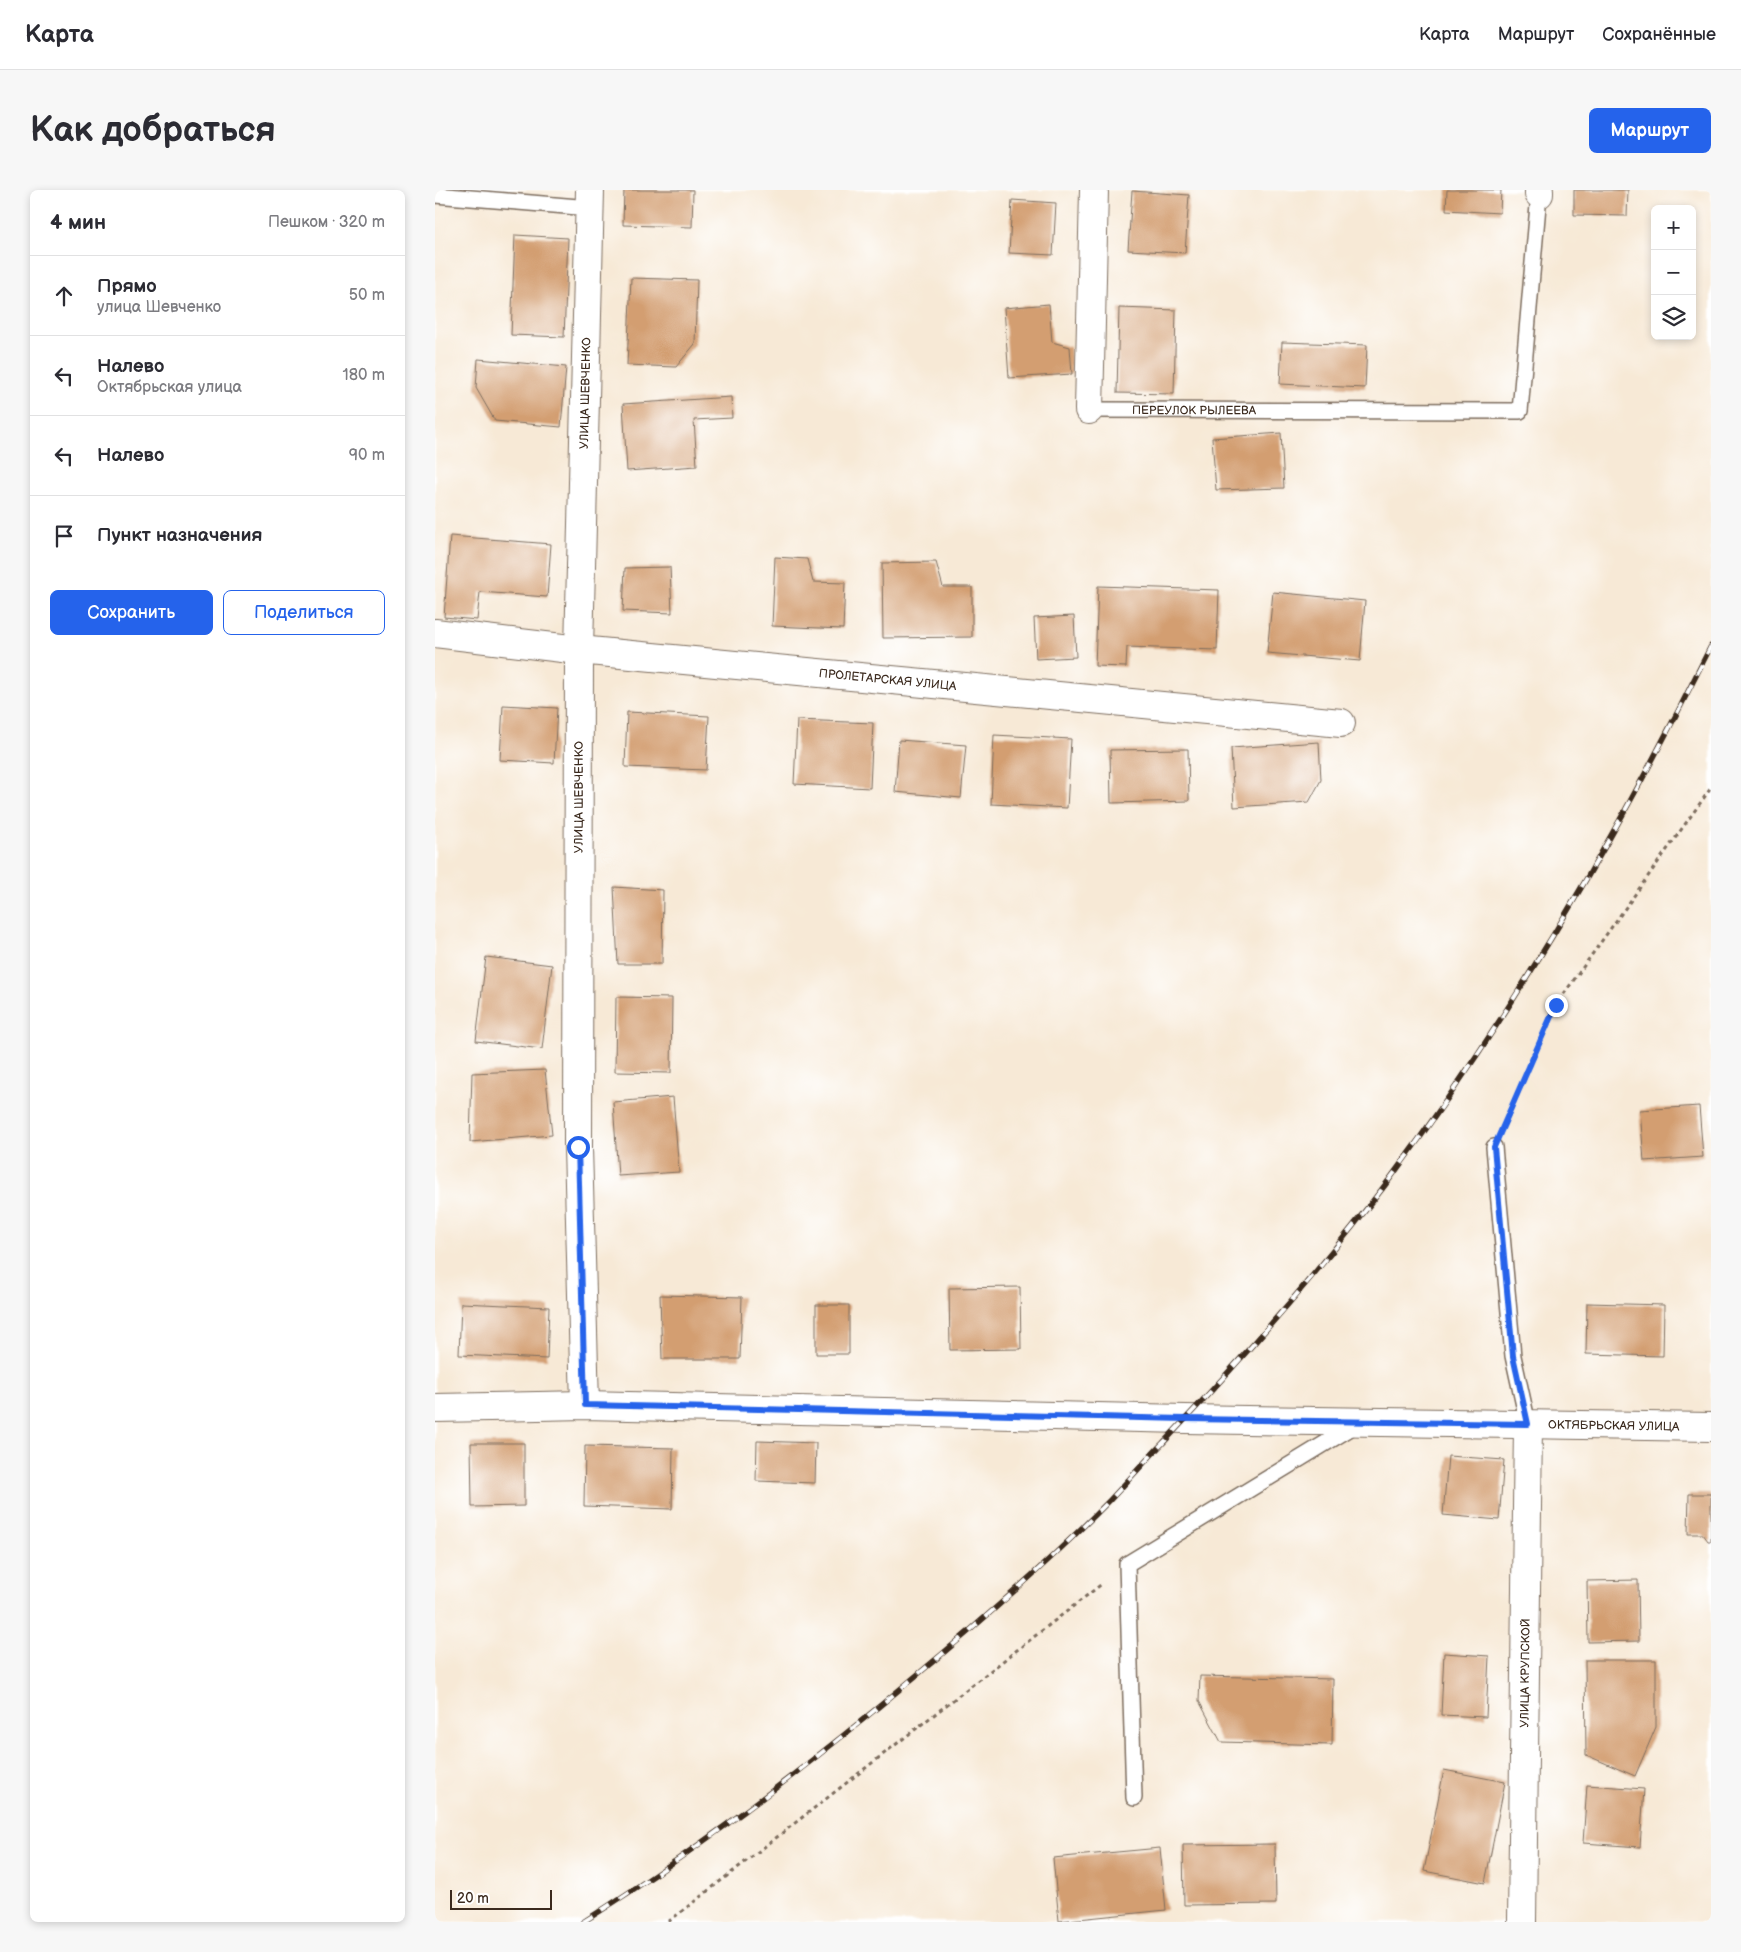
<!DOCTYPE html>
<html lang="ru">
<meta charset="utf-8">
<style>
body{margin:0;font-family:"Balsamiq Sans",sans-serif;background:#f7f7f7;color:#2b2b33}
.controls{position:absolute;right:15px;top:15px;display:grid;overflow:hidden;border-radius:8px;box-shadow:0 2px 8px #0003}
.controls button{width:45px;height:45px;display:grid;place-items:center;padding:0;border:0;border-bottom:1px solid #e1e1e2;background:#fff;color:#2b2b33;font:25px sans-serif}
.scale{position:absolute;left:15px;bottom:12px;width:102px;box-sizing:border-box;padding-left:5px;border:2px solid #3b2a1e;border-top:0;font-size:14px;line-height:18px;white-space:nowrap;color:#3b2a1e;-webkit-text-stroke:4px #fff;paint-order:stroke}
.stop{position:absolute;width:15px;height:15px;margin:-11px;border:4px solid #2563eb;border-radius:50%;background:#fff}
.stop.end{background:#2563eb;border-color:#fff;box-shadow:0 1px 5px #0008}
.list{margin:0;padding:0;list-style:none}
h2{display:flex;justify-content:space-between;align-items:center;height:65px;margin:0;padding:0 20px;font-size:21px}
h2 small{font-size:16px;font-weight:400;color:#7c7c81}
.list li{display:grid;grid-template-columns:32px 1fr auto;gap:15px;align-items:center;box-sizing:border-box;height:80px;padding:0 20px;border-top:1px solid #e1e1e2}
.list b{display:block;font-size:19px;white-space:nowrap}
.list p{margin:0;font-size:16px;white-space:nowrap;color:#7c7c81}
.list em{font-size:16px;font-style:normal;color:#7c7c81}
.actions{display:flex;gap:10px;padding:15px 20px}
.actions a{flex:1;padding:11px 0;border:1px solid #2563eb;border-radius:8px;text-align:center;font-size:18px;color:#2563eb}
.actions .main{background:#2563eb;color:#fff}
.icon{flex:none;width:28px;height:28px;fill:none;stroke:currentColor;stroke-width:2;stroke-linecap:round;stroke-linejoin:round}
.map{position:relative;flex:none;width:1276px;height:1732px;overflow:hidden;border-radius:8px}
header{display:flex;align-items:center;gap:30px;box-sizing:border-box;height:70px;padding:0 25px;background:#fff;border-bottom:1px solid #e1e1e2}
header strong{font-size:24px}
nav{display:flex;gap:28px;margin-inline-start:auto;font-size:18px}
.intro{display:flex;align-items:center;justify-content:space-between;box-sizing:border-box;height:120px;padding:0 30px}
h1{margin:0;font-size:35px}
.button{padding:12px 22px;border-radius:8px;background:#2563eb;color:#fff;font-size:18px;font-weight:700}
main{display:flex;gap:30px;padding:0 30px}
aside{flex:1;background:#fff;border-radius:8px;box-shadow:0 2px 8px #0003}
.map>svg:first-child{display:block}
</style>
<header>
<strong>Карта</strong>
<nav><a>Карта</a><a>Маршрут</a><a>Сохранённые</a></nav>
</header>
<div class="intro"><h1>Как добраться</h1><a class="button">Маршрут</a></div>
<main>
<aside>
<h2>4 мин<small>Пешком · 320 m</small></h2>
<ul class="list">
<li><svg class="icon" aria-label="ahead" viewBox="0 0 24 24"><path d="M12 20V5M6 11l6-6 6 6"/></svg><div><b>Прямо</b><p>улица Шевченко</p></div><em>50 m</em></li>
<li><svg class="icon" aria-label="left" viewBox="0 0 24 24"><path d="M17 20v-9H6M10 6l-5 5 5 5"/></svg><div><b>Налево</b><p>Октябрьская улица</p></div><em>180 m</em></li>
<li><svg class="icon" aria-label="left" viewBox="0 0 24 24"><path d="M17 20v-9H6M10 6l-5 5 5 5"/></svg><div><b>Налево</b></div><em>90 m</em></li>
<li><svg class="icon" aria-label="arrive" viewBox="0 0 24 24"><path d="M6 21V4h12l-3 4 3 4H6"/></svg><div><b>Пункт назначения</b></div></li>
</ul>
<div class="actions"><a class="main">Сохранить</a><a>Поделиться</a></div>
</aside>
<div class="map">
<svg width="1276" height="1732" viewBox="0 0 1276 1732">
<rect width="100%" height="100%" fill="#fff"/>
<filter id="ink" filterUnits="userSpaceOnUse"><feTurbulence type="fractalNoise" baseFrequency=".02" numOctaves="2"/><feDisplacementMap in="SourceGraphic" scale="10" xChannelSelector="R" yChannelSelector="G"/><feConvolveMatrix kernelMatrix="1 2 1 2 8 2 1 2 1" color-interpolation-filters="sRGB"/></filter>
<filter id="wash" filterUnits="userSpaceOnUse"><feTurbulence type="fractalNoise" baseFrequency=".0096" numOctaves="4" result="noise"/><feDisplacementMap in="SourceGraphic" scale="20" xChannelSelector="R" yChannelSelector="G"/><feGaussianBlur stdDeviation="1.12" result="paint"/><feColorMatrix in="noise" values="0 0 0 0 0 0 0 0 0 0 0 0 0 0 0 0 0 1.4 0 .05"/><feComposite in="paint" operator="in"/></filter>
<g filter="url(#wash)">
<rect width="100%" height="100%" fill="#f7e9d6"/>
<g id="blocks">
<path fill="#d39e71" d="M189,0H258L257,37L188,35Z
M1012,0H1066L1065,23L1011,20Z
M1139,0H1193L1192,26L1139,25Z
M697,1L754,5L750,63L693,60Z
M577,10L621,13L618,65L574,63Z
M80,45L133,48L129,147L76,145Z
M196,88L262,90L260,154L241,177L192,175Z
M614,114L617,152L635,157L637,184L574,188L569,118Z
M684,118L741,120L739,204L682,203Z
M847,152L932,155L930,198L845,194Z
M43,169L131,177L126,237L60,231L41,198Z
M296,207L297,228L259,230L262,276L192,281L188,214Z
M846,243L849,298L781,300L777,248Z
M15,346L116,354L112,407L45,402L42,430L9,427Z
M340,367L372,369L378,392L410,393L408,439L337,436Z
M501,372L508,397H537V447L448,448L447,373Z
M235,377L237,423L188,421L190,378Z
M663,396L784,400L782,460L692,457L691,477L660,476Z
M838,402L930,411L925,471L832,463Z
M639,426L641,467L601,469L599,428Z
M68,515L122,518L119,573L65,570Z
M192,522L274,526L271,580L190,577Z
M362,530L438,533L435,598L359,594Z
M559,545L636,549L632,618L556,614Z
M464,550L531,555L526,608L460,602Z
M884,552L886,590L874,612L799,617L796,558Z
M753,559L754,611L676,613L675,560Z
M179,697L228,700L227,774H183Z
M51,767L117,775L107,859L41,851Z
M181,807L237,808L236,883L180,882Z
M110,880L117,945L35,952L37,883Z
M238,907L244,982L183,986L178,912Z
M1264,916L1268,967L1209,971L1205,920Z
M585,1097L586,1159L515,1160L514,1098Z
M225,1105L307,1107L305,1169H227Z
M26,1113L114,1117L112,1169L24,1165Z
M1152,1113L1229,1115L1228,1166L1151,1164Z
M381,1115H414V1164H381Z
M322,1251L381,1253L380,1293L321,1291Z
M36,1253H89V1316L37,1317Z
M150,1256L238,1258L237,1319L149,1316Z
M1013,1266L1069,1270L1064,1330L1008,1325Z
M1254,1304H1276V1351H1273L1268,1344H1253Z
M1203,1390L1204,1451L1153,1452L1152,1391Z
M1009,1463L1054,1466L1051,1527L1006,1525Z
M1150,1470H1221V1537L1200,1586L1151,1565Z
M765,1486L898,1489L897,1555L786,1552L764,1511Z
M1009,1580L1070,1592L1050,1693L989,1681Z
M1152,1595L1209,1599L1205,1657L1148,1653Z
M840,1654L841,1714L749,1715L748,1655Z
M725,1658L731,1720L624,1731L618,1668Z"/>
</g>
</g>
<g filter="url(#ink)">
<use href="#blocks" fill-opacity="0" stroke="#7d6d5e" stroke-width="1"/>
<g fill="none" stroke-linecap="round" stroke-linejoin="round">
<g stroke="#7d6d5e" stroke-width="18">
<g id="service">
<path d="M0,5L155,18"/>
<path id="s1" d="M654,220L1085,221L1104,4"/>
<path d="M1059,957L1078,1166L1093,1234"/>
<path d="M699,1608L692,1374L922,1234"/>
</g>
</g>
<g stroke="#7d6d5e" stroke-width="30">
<g id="minor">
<path d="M1104,0V4"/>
<path d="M654,220L659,0"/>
<path id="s2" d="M0,443L144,460L906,533"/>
<path id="s3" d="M150,1215L143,957L144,460L155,0"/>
<path id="s4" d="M1087,1732L1093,1234"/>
</g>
</g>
<g stroke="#7d6d5e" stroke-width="30">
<g id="tertiary">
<path id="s5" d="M0,1218L150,1215L750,1229L1276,1237"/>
</g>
</g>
<path stroke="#7d6d5e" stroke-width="3" stroke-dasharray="4 4" stroke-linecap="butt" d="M1069,935L1121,815L1276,598
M233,1732L668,1393"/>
<use href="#service" stroke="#fff" stroke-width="15"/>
<use href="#minor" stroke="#fff" stroke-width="28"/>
<use href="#tertiary" stroke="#fff" stroke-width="28"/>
<g stroke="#3b2a1e" stroke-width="5.5">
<path id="rail" d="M148,1732C264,1659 371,1578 476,1490C545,1433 612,1374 675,1310C693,1291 710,1271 728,1253C807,1169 884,1082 954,990C1077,825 1185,640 1276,456"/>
</g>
<use href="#rail" stroke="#fff" stroke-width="4" stroke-dasharray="11" stroke-linecap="butt"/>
</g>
</g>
<g fill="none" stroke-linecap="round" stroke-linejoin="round" filter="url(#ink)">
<path stroke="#2563eb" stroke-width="6" d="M143,957L150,1215L750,1229L1093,1234L1078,1166L1059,957L1121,815"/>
</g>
<g text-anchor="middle" stroke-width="4.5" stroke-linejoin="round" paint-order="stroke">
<g font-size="12" fill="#3b2a1e" stroke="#fff">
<text dy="4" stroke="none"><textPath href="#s3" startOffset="1012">УЛИЦА ШЕВЧЕНКО</textPath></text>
<text dy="4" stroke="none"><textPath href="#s1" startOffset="105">ПЕРЕУЛОК РЫЛЕЕВА</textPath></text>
<text dy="4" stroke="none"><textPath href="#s2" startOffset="455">ПРОЛЕТАРСКАЯ УЛИЦА</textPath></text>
<text dy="4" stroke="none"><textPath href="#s3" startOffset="608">УЛИЦА ШЕВЧЕНКО</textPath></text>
<text dy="4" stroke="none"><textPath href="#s5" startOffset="1179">ОКТЯБРЬСКАЯ УЛИЦА</textPath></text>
<text dy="4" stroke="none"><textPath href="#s4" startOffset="249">УЛИЦА КРУПСКОЙ</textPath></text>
</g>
</g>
</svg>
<div class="controls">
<button>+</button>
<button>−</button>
<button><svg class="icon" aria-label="layers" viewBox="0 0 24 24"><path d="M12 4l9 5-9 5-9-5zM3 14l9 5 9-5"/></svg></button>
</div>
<div class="scale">20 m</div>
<div class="stop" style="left:143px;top:957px"></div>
<div class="stop end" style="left:1121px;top:815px"></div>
</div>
</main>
